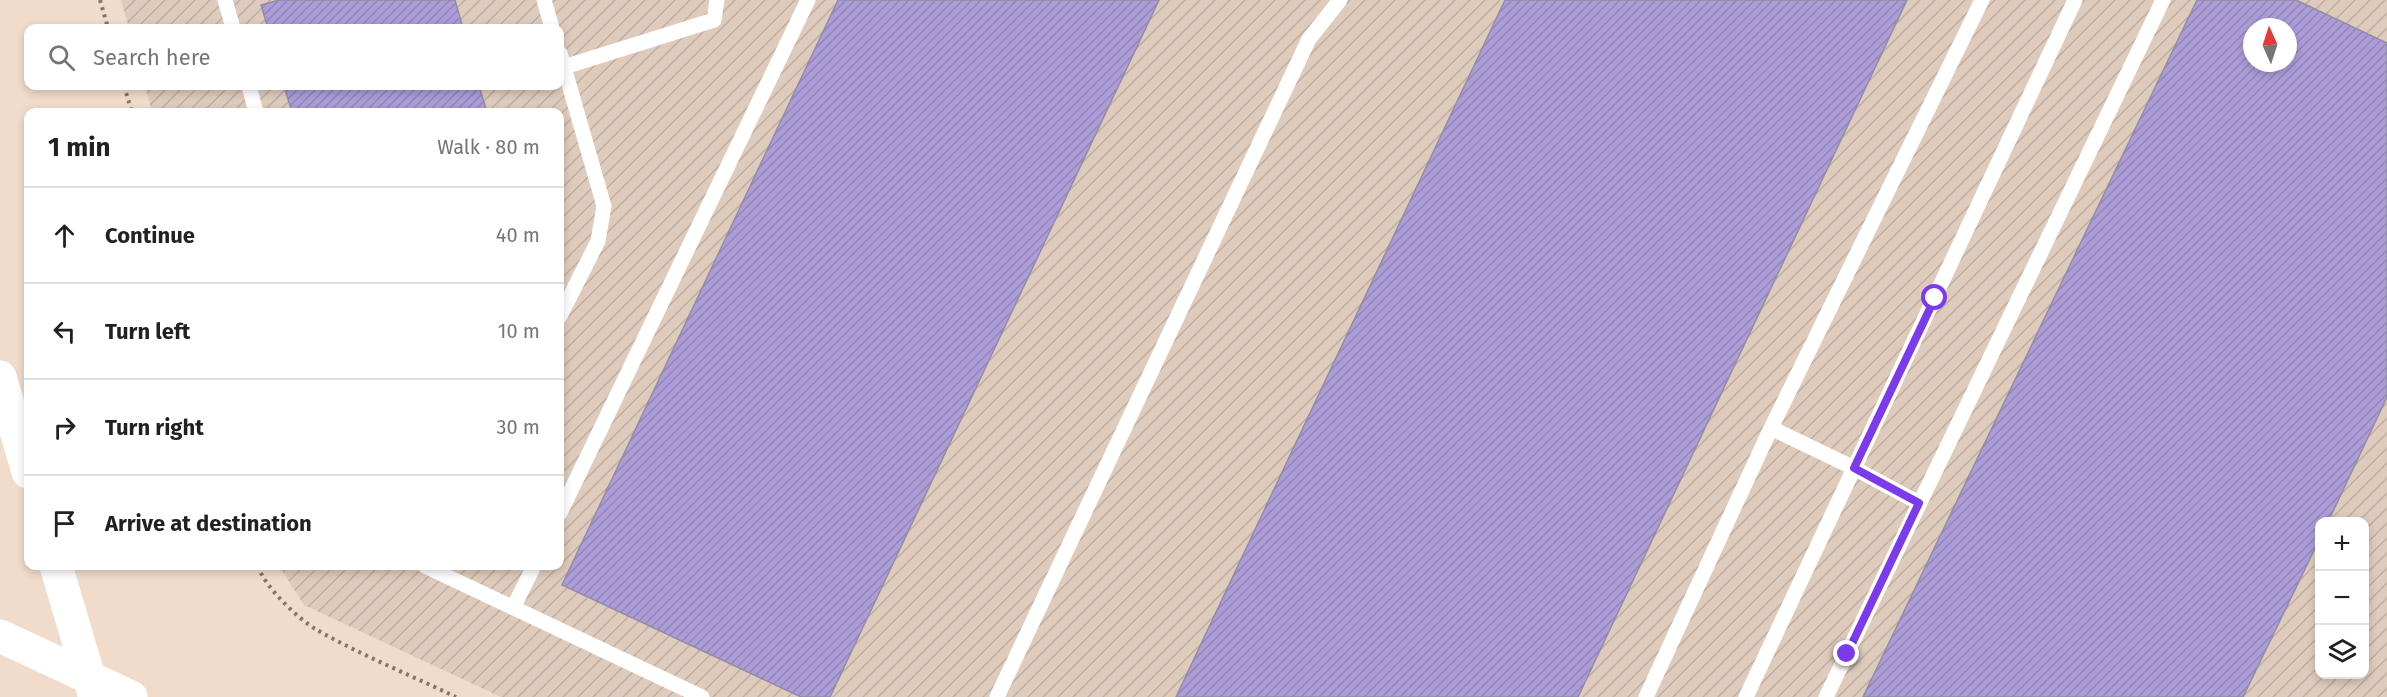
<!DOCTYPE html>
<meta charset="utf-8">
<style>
body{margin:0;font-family:"Fira Sans",sans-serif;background:#f6f6f6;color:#202124}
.controls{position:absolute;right:18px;bottom:18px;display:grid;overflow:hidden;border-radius:12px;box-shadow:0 3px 9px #0003}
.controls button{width:54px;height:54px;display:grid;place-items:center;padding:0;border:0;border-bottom:2px solid #e0e0e0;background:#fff;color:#202124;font:30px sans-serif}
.compass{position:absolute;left:2243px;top:18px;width:54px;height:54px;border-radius:50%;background:#fff;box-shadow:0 3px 9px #0003;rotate:357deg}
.stop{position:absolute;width:18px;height:18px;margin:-14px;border:4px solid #7c3aed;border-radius:50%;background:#fff}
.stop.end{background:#7c3aed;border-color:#fff;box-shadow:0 2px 6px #0008}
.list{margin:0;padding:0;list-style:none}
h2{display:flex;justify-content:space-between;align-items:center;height:78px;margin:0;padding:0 24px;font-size:26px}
h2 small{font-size:20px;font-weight:400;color:#757577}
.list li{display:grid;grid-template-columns:39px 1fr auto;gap:18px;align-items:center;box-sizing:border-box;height:96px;padding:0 24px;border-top:2px solid #e0e0e0}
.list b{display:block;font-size:22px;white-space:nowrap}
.list em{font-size:20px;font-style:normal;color:#757577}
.icon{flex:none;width:33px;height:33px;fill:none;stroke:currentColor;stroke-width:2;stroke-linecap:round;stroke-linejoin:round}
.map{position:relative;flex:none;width:2387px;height:697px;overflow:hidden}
.search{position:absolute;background:#fff;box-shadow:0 3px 9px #0003;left:24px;top:24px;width:540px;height:66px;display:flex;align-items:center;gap:15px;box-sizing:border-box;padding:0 21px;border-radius:12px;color:#757577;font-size:22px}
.panel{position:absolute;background:#fff;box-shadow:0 3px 9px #0003;left:24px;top:108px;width:540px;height:462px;border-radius:12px}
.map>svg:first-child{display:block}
</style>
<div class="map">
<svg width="2387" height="697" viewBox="0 0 2387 697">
<defs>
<pattern id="industrial-furrows" width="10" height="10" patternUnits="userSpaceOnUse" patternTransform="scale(1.5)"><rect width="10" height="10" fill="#decbbc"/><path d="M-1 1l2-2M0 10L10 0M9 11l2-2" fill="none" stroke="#beada0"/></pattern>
<pattern id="building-hatch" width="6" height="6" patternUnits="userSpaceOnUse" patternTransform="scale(1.5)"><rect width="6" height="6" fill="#ac9dd9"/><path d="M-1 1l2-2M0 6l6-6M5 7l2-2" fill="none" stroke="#9386b9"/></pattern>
</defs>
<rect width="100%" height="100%" fill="#f1dccb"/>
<path fill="url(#industrial-furrows)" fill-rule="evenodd" d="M121,0H2387V697H501L304,605L279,566H560V112H152L145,86H560V28H129ZM2252,27H2288V63H2252ZM2320,522H2364V674H2320Z"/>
<path fill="url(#building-hatch)" stroke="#918da3" stroke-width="1.5" fill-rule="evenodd" d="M279,0H455L463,28H268L261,5Z
M838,0H1159L830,697H801L562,585Z
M1505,0H1907L1578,697H1176Z
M2197,0H2296L2387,43V397L2328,522H2320V538L2243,697H1863ZM2252,27H2288V63H2252Z
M284,86H479L487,112H292Z"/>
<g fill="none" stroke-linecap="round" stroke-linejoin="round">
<path stroke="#83766a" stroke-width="4" stroke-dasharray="3 4.5" stroke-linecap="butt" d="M100,0L108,28
M124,86L132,112
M258,566C264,586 298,619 317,630C361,655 410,675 456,697"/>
<path stroke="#fff" stroke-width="15" d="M225,0L233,28
M544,0L552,28
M560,53L564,67L714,20L717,0
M249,86L256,112
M560,316L598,241L604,206L564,67
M1771,428L1854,468L1919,503
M560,513L808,0
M425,566L702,697
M513,608L534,566
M997,697L1309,39L1340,0
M1646,697L1771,428L1982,0
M1746,697L2075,0
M1826,697L2163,0"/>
<path stroke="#fff" stroke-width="33" d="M0,377L28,472
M56,566L89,677
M0,636L131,697"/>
<path stroke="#fff" stroke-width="33" d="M89,677L95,697"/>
</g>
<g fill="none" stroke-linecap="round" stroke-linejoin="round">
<path stroke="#7c3aed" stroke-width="8" d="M1847,654L1919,503L1854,468L1935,298"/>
</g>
</svg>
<div class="controls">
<button>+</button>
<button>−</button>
<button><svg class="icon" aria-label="layers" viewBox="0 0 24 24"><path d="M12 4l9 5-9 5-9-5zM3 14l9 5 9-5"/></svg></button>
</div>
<svg class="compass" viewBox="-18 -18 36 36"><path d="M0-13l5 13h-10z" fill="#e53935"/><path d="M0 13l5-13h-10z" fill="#757577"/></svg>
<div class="stop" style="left:1935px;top:298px"></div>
<div class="stop end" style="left:1847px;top:654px"></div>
<div class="search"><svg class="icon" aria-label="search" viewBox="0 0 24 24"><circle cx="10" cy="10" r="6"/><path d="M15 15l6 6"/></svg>Search here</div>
<section class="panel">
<h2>1 min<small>Walk · 80 m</small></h2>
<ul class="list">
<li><svg class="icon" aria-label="ahead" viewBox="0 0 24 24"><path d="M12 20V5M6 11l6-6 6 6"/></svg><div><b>Continue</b></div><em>40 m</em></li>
<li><svg class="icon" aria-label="left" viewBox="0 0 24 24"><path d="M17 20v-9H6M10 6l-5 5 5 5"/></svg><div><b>Turn left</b></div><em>10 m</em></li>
<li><svg class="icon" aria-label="right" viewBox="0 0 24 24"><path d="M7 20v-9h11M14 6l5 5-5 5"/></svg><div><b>Turn right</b></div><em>30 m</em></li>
<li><svg class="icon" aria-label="arrive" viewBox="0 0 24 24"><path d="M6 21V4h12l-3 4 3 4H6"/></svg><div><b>Arrive at destination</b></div></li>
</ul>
</section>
</div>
